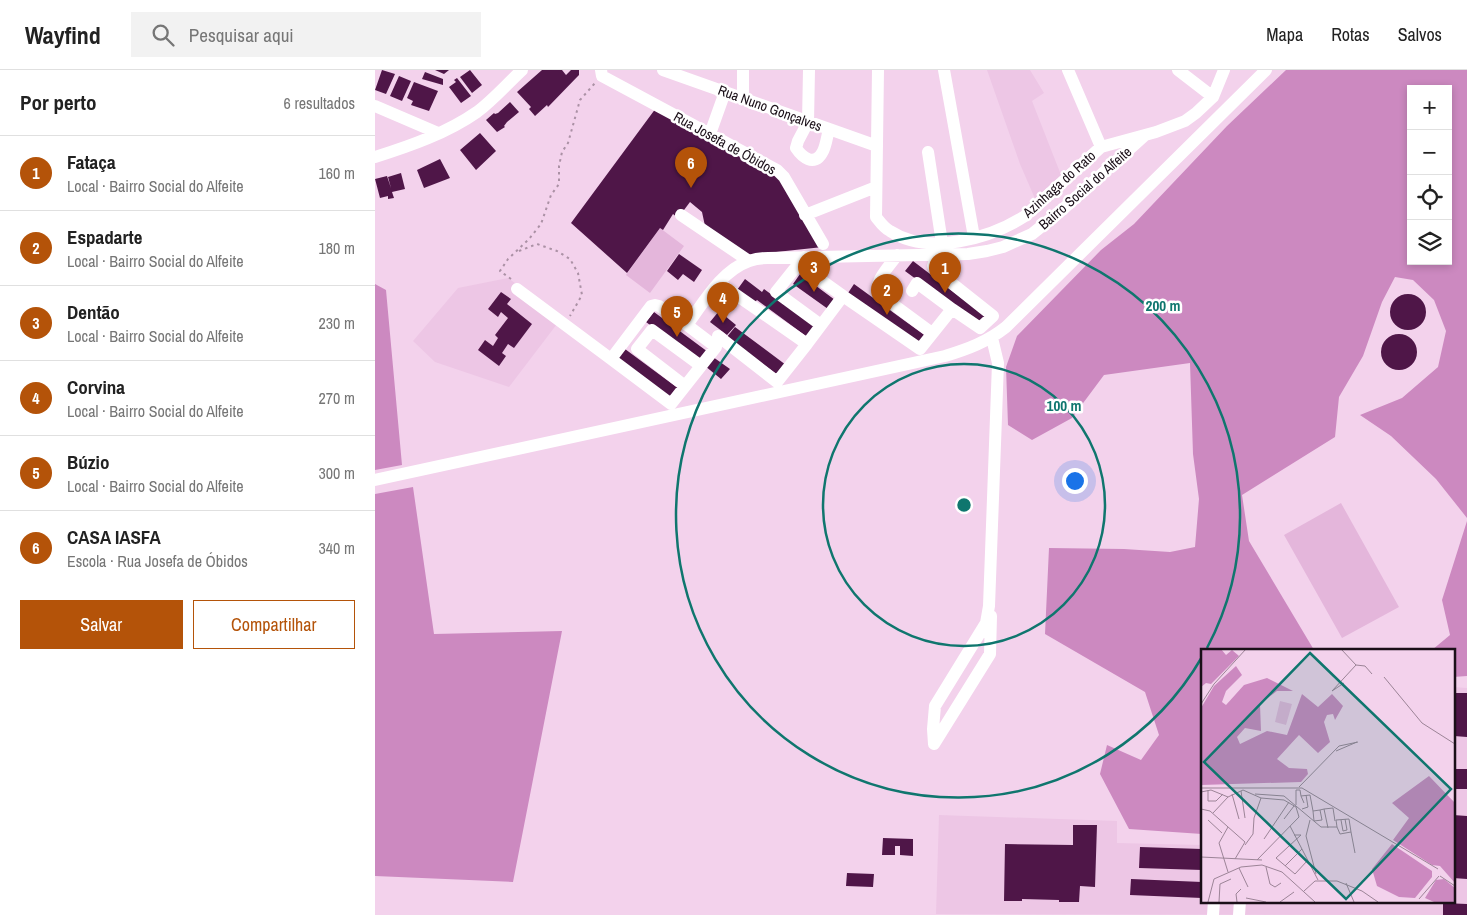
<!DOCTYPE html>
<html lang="pt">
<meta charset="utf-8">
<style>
body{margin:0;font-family:"Archivo Narrow",sans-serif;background:#f2f2f2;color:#222}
.controls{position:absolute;right:15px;top:15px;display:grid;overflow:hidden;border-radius:0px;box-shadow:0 2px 8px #0003}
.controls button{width:45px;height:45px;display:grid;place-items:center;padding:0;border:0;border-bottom:1px solid #e0e0e0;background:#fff;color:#222;font:25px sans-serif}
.you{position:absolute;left:699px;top:410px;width:18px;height:18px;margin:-12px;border:4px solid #fff;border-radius:50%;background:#1a73e8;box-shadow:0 0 0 8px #1a73e833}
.badge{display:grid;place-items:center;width:32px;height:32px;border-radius:50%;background:#b45309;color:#fff;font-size:16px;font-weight:700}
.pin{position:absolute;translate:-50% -41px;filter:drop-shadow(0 1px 2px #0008)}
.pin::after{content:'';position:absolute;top:26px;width:18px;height:15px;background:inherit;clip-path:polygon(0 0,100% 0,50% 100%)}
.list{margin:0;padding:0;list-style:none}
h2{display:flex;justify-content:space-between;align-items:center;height:65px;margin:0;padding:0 20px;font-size:21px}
h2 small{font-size:16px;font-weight:400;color:#767676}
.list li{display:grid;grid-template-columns:32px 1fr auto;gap:15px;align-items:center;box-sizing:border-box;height:75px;padding:0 20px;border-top:1px solid #e0e0e0}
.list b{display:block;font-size:19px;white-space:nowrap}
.list p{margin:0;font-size:16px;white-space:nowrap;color:#767676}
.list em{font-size:16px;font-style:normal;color:#767676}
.actions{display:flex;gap:10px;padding:15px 20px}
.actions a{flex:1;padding:11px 0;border:1px solid #b45309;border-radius:0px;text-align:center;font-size:18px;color:#b45309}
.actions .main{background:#b45309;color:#fff}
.icon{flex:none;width:28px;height:28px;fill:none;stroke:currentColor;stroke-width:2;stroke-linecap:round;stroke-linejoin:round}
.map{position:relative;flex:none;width:1092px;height:845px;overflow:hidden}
header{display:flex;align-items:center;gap:30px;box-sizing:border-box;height:70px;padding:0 25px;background:#fff;border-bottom:1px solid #e0e0e0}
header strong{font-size:24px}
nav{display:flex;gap:28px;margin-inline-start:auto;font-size:18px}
.search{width:350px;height:45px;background:#f2f2f2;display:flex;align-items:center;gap:12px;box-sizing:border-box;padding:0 18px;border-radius:0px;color:#767676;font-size:19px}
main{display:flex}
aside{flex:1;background:#fff}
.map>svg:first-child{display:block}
</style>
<header>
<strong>Wayfind</strong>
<div class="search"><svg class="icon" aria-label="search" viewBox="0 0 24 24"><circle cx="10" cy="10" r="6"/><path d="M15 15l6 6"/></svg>Pesquisar aqui</div>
<nav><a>Mapa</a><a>Rotas</a><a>Salvos</a></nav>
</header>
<main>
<aside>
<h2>Por perto<small>6 resultados</small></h2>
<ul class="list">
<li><span class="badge">1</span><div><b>Fataça</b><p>Local · Bairro Social do Alfeite</p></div><em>160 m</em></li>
<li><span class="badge">2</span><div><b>Espadarte</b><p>Local · Bairro Social do Alfeite</p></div><em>180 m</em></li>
<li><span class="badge">3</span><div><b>Dentão</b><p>Local · Bairro Social do Alfeite</p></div><em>230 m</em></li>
<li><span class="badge">4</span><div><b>Corvina</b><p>Local · Bairro Social do Alfeite</p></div><em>270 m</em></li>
<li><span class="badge">5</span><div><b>Búzio</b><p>Local · Bairro Social do Alfeite</p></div><em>300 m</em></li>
<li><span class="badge">6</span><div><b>CASA IASFA</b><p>Escola · Rua Josefa de Óbidos</p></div><em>340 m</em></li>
</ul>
<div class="actions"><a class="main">Salvar</a><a>Compartilhar</a></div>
</aside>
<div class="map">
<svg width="1092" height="845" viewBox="0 0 1092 845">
<rect width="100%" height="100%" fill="#f3d2ec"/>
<path fill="#edc6e5" d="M612,0H655L669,23L657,31L686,105L661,131L645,94Z
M133,208L144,216L182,254L134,317L60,292L38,271L83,218Z
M1078,617L1092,618V845L561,844L564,745L742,751V773L827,775V831H1078Z"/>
<path fill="#e4b6db" d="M285,158L309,176L275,223L251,205Z
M966,433L1024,537L967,568L909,465Z"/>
<path fill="#cc89c0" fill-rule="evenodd" d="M911,0H1092V448L1061,409L1016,366L985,345L1027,328L1063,297L1071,261L1059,230L1038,210L1020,207L1007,232L988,286L964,327L960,367L867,425L874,471L939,580H827V764L754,759L725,704L732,675L766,690L784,665L770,622L670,564L674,478L749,479L795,482L820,477L824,429L818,384L815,293L729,305L697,348L657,370L633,355L631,297L642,266L726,180L759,154L852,56ZM1036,19H1073V191H1036Z
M0,214L11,220L27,395L0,400Z
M38,417L59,564L187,561L138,812L0,806V424Z
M1092,451V606L1078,607V580H1057L1075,565L1067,530Z"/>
<path fill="#4f1648" d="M7,0L20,4L11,24L0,20Z
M60,0H74L69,4Z
M95,0L107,15L97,23L85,7Z
M167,0H187L191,5L196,0H204V5L173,37L172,35L160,46L154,39L156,37L142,22Z
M50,2L68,9V15L47,9Z
M24,6L36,11L27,31L15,26Z
M82,8L96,26L86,33L74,17L81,12L79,10Z
M39,12L63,21L54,41L36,35L38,31L32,28Z
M135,32L144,42L132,52L129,56L130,57L122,62L111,50L119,43L120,44L123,43Z
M281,38L401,103L448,177L373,185L330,156L327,142L315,132L303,148L298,144L288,160L285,158L252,203L196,153Z
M105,63L121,81L101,100L85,80Z
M65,89L75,108L49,118L42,100Z
M26,103L30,119L17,122L19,128L13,129V126L5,128L0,109L12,106L16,118L13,107Z
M304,184L327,200L319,212L308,204L303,210L292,201Z
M538,191L610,246L603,255L530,201Z
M425,204L460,230L453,239L418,214Z
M370,209L387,222L389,219L443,259L435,269L382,230L380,232L362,220Z
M479,214L552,267L546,276L473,223Z
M126,222L136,229L132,234L157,254L139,278L133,274L127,283L131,286L124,296L103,280L110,270L118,276L123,268L120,265L133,248L126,242L123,247L113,239Z
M1015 242a18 18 0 1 1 36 0a18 18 0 1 1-36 0Z
M344,241L361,255L352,265L335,252Z
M279,242L333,282L325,292L271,252Z
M360,257L411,295L403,305L351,268Z
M1006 282a18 18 0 1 1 36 0a18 18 0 1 1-36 0Z
M250,279L304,319L296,329L242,289Z
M338,287L355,299L346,309L330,296Z
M1080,623H1092V667L1079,666Z
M1078,699H1092V719H1078Z
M1078,745L1092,746V809L1078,808Z
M698,755H722L720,817L705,816L704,832H684V830L647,829V831H629L630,774L698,775Z
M508,768L538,769V786L525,785V776H520V785H507Z
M765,777L827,779V800L764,798Z
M472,803L499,804L498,817L471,816Z
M756,809L827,812V828L755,825Z
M1068,833L1092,834V845H1068Z"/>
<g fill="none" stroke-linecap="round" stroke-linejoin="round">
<path stroke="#ab91a5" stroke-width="2" stroke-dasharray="2.5 4" stroke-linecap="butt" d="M144,181L162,174L182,181L195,189L203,203L207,225L195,246
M136,209L125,201L133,189L154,169L166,154L176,125L184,114V96L187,82L193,73L205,30L220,13"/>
<path stroke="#fff" stroke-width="12" d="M226,0L227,6L402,100L409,107L448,174
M288,0L502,76
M434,0L433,52L423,71L421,78C427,87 439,97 447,83C451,77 452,66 454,59
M503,0L501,147C505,152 509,158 515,161C553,186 614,169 650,146L726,77L781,62L810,51L821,43L838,27L849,0
M569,0L599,167
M693,0L726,77
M803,0L838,27
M368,28V0
M0,36L63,63
M335,64L350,22
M553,82L567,173
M0,87C35,76 72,63 102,42C118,30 132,14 147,0
M306,145L374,191
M430,145L501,117
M522,185C515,196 498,211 504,224L557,263
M562,185L558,196L560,200L618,246L605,258L577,239
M429,187L401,222L446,255
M344,213L432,274L468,226L433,201L430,195L429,187
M142,219L236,289L276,236L280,235L284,236L312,255C329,232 346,201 374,191C380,189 387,188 393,188L593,184L612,181L628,177L657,164L687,140L769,66
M468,226L545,279L577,239L542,213L537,221
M343,266L402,312L432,274
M236,289L296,334L341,277L312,255
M310,316L262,279L277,260L326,296
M0,410L570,286C593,279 612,272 631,257L891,0
M559,674L558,659L560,636L611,553L614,536L623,293L617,268
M559,674L615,584L616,546
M838,845L839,831
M864,845L865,831"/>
</g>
<g fill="none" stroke="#0f766e" stroke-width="2.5">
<circle cx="589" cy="435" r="141"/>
<path d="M827 587A282 282 0 1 1 832 578"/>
</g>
<g text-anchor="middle" stroke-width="5" stroke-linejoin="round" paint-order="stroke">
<g font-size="14" fill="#1a0f18" stroke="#fff">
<text transform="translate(395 38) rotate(20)" y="5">Rua Nuno Gonçalves</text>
<text transform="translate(350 73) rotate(29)" y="5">Rua Josefa de Óbidos</text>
<text transform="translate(684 114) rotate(-42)" y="5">Azinhaga do Rato</text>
<text transform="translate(710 118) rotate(-41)" y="5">Bairro Social do Alfeite</text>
</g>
</g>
<g transform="translate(826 579)">
<rect width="254" height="254" fill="#f3d2ec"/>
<path d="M79,52L91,55L85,76L74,73Z" fill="#e4b6db"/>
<path d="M0,0H20L25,6L31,1L38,7L10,35L5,34L0,38ZM35,17L41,26L25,42L21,53L25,56L43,36L66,29L92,42H76L59,55L60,82L44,79L36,88L39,95L66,82L86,86L101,45L117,58L131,45L142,57L134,71L132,65L126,66L123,73L129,93L117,104L98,86L76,110L88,119L106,120L107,125L100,133L0,136V59L13,37ZM228,127L254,154V234L239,217L231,216L192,191L208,169L191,154ZM191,195L231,222V228L214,249L198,248L176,237L171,220ZM243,230L254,239V253H233L224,249L235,231Z" fill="#cc89c0"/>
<path fill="none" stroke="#9c8497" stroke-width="1" d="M140,0L155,16L131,42L143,34M155,16L164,17L171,25M183,28L221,74L254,95M0,55L13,35L45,0M135,102L156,93M98,138L138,97L157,93M0,139H101L237,220M7,141V152H15L22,145M40,142L44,169M0,143L10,141L27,148M31,145L38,170M54,145L83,147L120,178H136L139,185L150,183L154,204M103,154L100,147L109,146L112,162M95,156V141H99L100,147M0,160L9,162L44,193L34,210M101,160L107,158L105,146M123,160L132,159L134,172M119,161L121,171L113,172L112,162L119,161L123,160L127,179M12,164L27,148L42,141L60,149L83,151L95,158L98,168L56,211M83,170L93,157M7,171L21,184M109,171L105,187L115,225M140,171L142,182L146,181L144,170M89,177L117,231M27,178L18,194L27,223M136,178L135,171L148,170L150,183M93,186H100L75,209L94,225L106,212M63,190L88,153M44,196L52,185L53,169L60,149M0,208L61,211M84,217L101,200M65,218L69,235L74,238L80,234M38,219L47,238M239,227L254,237M145,234L153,253M103,242L114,232H136L161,242L177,253M45,249L65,253M218,250L238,227M7,253L13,230L40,218L61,216L81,223L114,253M18,253L19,235L30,230M36,253L35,245L40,240M79,253L93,243"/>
<path fill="#0f766e" fill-opacity="0.15" stroke="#0f766e" stroke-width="2.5" d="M109,4L250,140L145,250L3,113Z"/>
<rect width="254" height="254" fill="none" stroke="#1a0f18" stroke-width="2.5"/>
</g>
<circle cx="589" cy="435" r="8" fill="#0f766e" stroke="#fff" stroke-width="2.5"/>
<g font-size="15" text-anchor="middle" font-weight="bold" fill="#0f766e" stroke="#fff" stroke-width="5" stroke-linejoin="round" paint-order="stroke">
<text x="788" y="241">200 m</text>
<text x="689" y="341">100 m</text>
</g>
</svg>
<div class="controls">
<button>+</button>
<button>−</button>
<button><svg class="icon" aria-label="locate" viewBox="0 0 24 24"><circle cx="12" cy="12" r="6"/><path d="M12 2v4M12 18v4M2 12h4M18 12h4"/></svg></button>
<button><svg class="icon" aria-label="layers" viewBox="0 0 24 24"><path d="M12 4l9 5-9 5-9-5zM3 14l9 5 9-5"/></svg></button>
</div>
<div class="you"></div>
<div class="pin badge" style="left:570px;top:223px">1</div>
<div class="pin badge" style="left:512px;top:245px">2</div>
<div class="pin badge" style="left:439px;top:222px">3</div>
<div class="pin badge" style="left:348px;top:253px">4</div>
<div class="pin badge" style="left:302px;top:267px">5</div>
<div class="pin badge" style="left:316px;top:118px">6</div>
</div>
</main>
